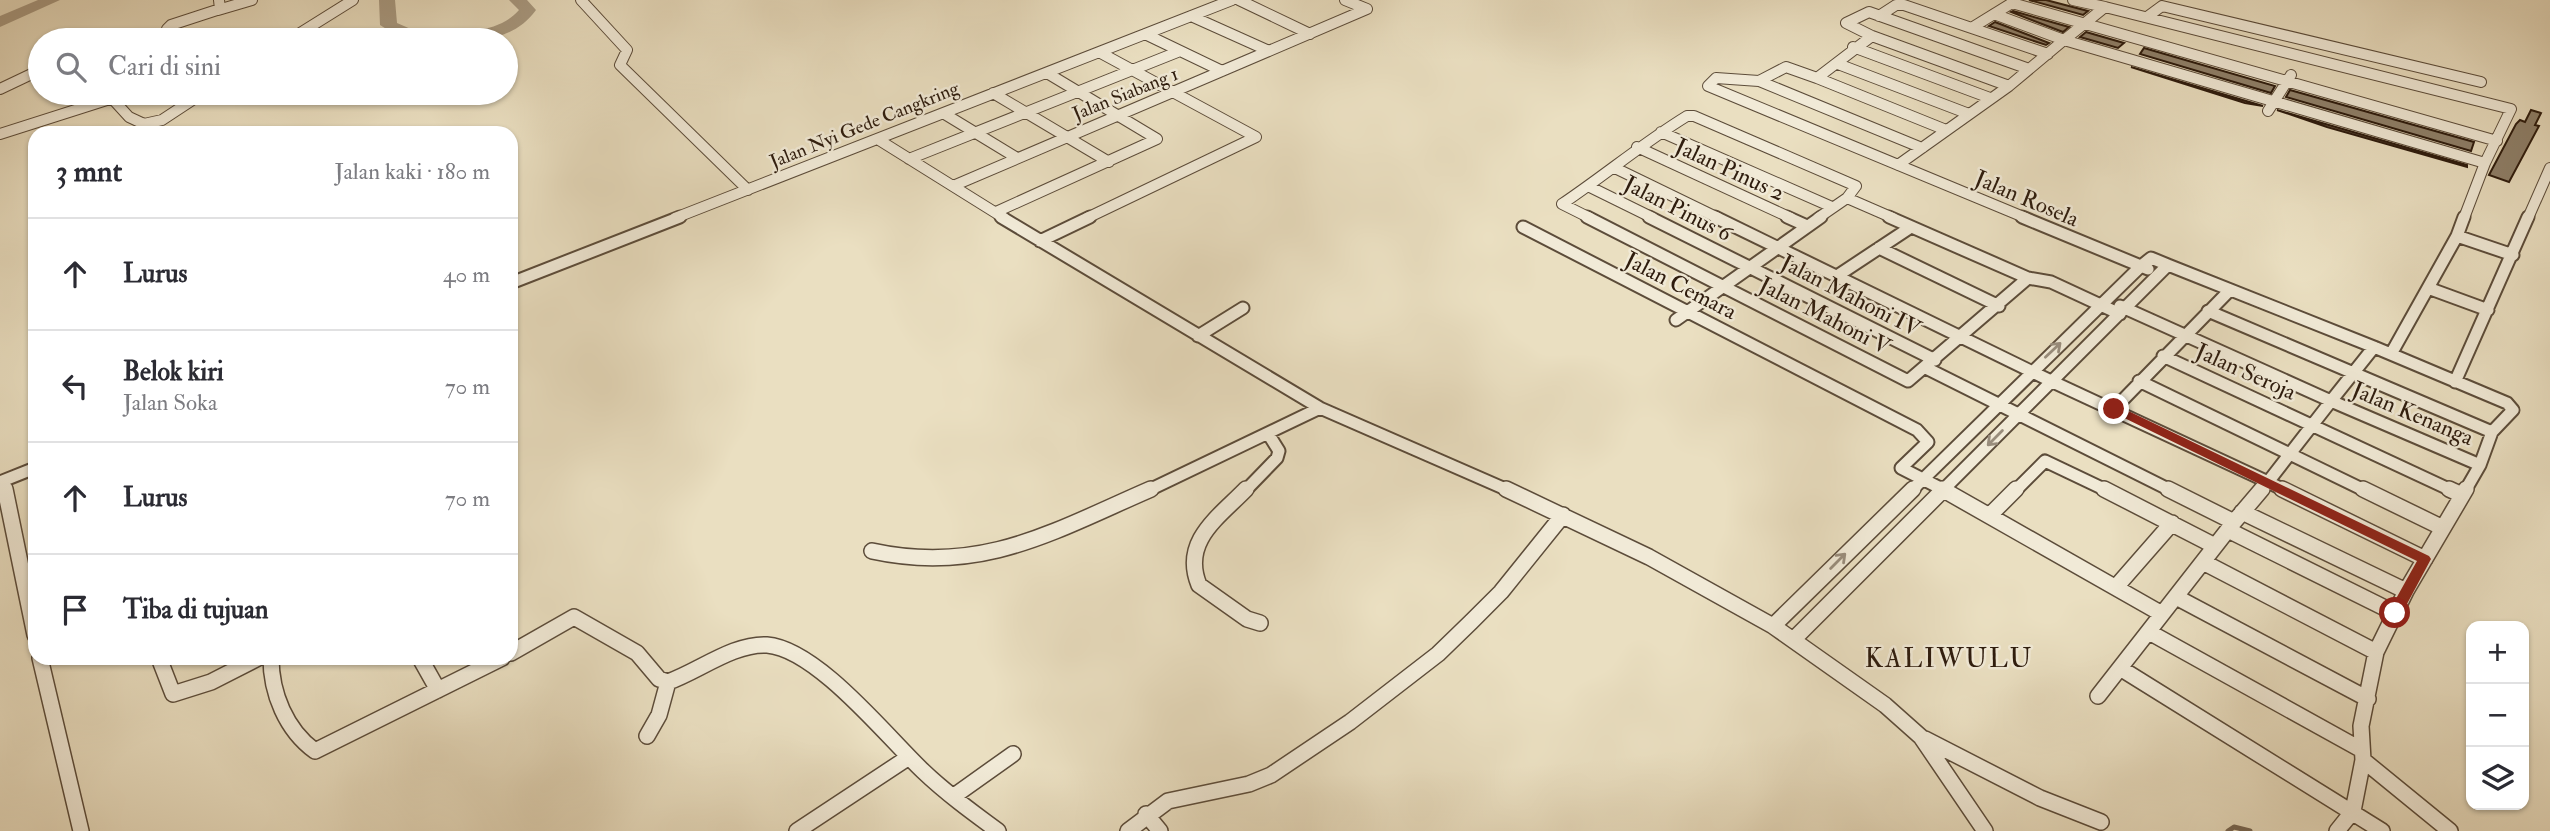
<!DOCTYPE html>
<html lang="id">
<meta charset="utf-8">
<style>
body{margin:0;font-family:"IM FELL Double Pica",serif;background:#f7f7f7;color:#2b2b33}
.controls{position:absolute;right:21px;bottom:21px;display:grid;overflow:hidden;border-radius:14px;box-shadow:0 2px 5px #0004}
.controls button{width:63px;height:63px;display:grid;place-items:center;padding:0;border:0;border-bottom:2px solid #e1e1e2;background:#fff;color:#2b2b33;font:35px sans-serif}
.stop{position:absolute;width:21px;height:21px;margin:-16px;border:5px solid #8f2418;border-radius:50%;background:#fff}
.stop.end{background:#8f2418;border-color:#fff;box-shadow:0 2px 7px #0008}
.list{margin:0;padding:0;list-style:none}
h2{display:flex;justify-content:space-between;align-items:center;height:91px;margin:0;padding:0 28px;font-size:30px}
h2 small{font-size:23px;font-weight:400;color:#7c7c81}
.list li{display:grid;grid-template-columns:46px 1fr auto;gap:21px;align-items:center;box-sizing:border-box;height:112px;padding:0 28px;border-top:2px solid #e1e1e2}
.list b{display:block;font-size:26px;white-space:nowrap}
.list p{margin:0;font-size:23px;white-space:nowrap;color:#7c7c81}
.list em{font-size:23px;font-style:normal;color:#7c7c81}
.icon{flex:none;width:38px;height:38px;fill:none;stroke:currentColor;stroke-width:2;stroke-linecap:round;stroke-linejoin:round}
.map{position:relative;flex:none;width:2550px;height:831px;overflow:hidden}
.search{position:absolute;background:#fff;box-shadow:0 2px 5px #0004;left:28px;top:28px;width:490px;height:77px;display:flex;align-items:center;gap:18px;box-sizing:border-box;padding:0 24px;border-radius:38px;color:#7c7c81;font-size:26px}
.panel{position:absolute;background:#fff;box-shadow:0 2px 5px #0004;left:28px;top:126px;width:490px;height:539px;border-radius:21px}
.map>svg:first-child{display:block}
</style>
<div class="map">
<svg width="2550" height="831" viewBox="0 0 2550 831">
<rect width="100%" height="100%" fill="#eadfc1"/>
<filter id="stains"><feTurbulence type="fractalNoise" baseFrequency=".00286" numOctaves="4"/><feColorMatrix values="0 0 0 0 .2 0 0 0 0 .09 0 0 0 0 .02 0 0 0 .5 -.17"/></filter>
<radialGradient id="worn" r=".72"><stop offset=".6" stop-color="#630" stop-opacity="0"/><stop offset="1" stop-color="#630" stop-opacity=".3"/></radialGradient>
<g fill="none" stroke-linecap="round" stroke-linejoin="round">
<path stroke="#786854" stroke-width="5" d="M2228,831L2234,827L2250,831"/>
<path fill="#aa9c84" fill-rule="evenodd" d="M38,0H60L0,27V16Z
M379,0H395L397,23L436,40L438,36C466,29 498,34 519,10L509,0H527L536,10C522,29 505,36 481,40H404L380,25Z"/>
</g>
<path fill="#8f816b" stroke="#2d1b0d" stroke-width="2" d="M2029,0H2046L2088,11L2083,15Z
M2013,11L2069,27L2063,32L2011,12Z
M1995,22L2049,43L2046,45L1989,26Z
M2086,32L2124,43L2118,48L2080,37Z
M2144,48L2275,86L2271,93L2140,54Z
M2131,67L2263,106L2245,103Z
M2290,90L2474,142L2471,151L2286,97Z
M2277,110L2467,165V167L2327,127Z
M2531,110L2541,113L2535,125L2539,126L2509,182L2489,175L2516,124L2520,120L2525,122Z"/>
<g fill="none" stroke-linecap="round" stroke-linejoin="round">
<g stroke="#5c4c3a" stroke-width="12">
<path id="street-far2" d="M581,0L627,50L620,65L748,190
M1239,0L1310,34
M1345,0L1367,9
M2105,7L2511,109L2485,163L2464,218
M218,10L252,0
M1994,14L2064,40L2105,7L2073,0
M1191,16L1269,51
M1879,16L1896,5H1904L2048,54
M2147,17L2162,6L2481,82
M1973,27L2012,3L2497,141
M1145,34L1222,71
M1872,36L1817,78L1786,67L1759,81L1716,78L1708,86L2026,218
M153,40L169,37L167,29L171,25L220,9L219,0
M289,40L353,0
M1853,47L1990,98
M1838,64L1969,114
M1817,78L1946,130
M1759,81L1922,148
M2009,86L2064,40L2485,163
M0,89L40,70
M993,93L1109,162
M108,94L129,117L144,124L162,120L203,93
M2268,111L2291,75
M943,113L1017,158
M1661,132L1832,207
M0,134L113,98
M879,140L1004,218
M1637,147L1791,218
M909,159L1180,51
M1898,165L2009,86L1872,36L1846,23L1869,12L2029,69
M1615,168L1718,218
M953,186L1367,9
M1588,186L1653,218
M996,212L1157,139L1047,73
M675,218L1232,0
M1087,218L1256,137L1099,52
M1590,218L1562,204C1605,175 1643,143 1687,116H1694L1856,186L1847,198L1893,218
M1818,218L1847,198
M2528,218L2550,168"/>
</g>
<g stroke="#5c4c3a" stroke-width="15">
<path id="street-far1" d="M1001,217L1320,408L1510,491
M1587,217L1908,381L2028,278
M1649,217L1935,360
M1715,217L2053,382L2268,482L2260,491
M1787,217L1807,226
M1889,217L2028,278
M2022,217L2148,269
M1523,227L1917,430L1928,442L1901,468L1946,491
M2457,236L2513,255
M1040,241L1090,217
M1879,248L1999,306
M1837,276L1911,227
M2028,278L2051,282L2120,314
M511,283L680,217
M2428,288L2488,310
M2120,306L2331,401L2374,347L2168,265
M2208,311L2492,432
M1676,320L1821,217
M1198,336L1243,308
M2374,347L2507,403L2513,410L2492,432L2480,465L2465,491
M2391,354L2457,236L2464,217
M2163,356L2453,491
M1926,368L2172,491
M2139,381L2366,491
M2455,382L2528,217
M2114,409L2230,290
M3,481L5,491
M0,482L35,468
M1147,491L1320,408
M1245,491L1277,458L1279,451L1269,435
M1911,491L2141,266L2151,258L2168,265L1942,491
M2015,491L2045,461L2108,491
M2286,491L2268,482L2331,401L2480,465"/>
</g>
<g stroke="#5c4c3a" stroke-width="18">
<path id="street" d="M5,489L35,635
M1246,489C1219,517 1181,541 1199,585L1247,619L1260,623
M1506,489L1649,557L1773,626L1885,705L1921,737L1985,831
M1942,489L2162,614
M2104,489L2215,546
M2282,489L2425,559
M2363,489L2443,528
M2449,489L2462,495
M2242,512L2406,591
M1991,514L2016,489
M2234,522L2262,489
M2228,530L2395,613
M872,551C982,575 1054,531 1151,489
M2203,562L2376,652
M2116,587L2172,523
M2176,597L2368,699
M1773,626L1913,489
M2149,632L2360,749
M1794,639L1944,489
M511,653L574,617L637,653L659,679L668,682C699,671 734,643 767,645C817,649 887,737 923,771C946,793 972,812 998,831
M40,658L81,831
M159,658L173,694L211,682L258,658
M271,658C271,693 286,730 315,751L502,658
M420,658L438,690
M2120,668L2382,831
M2098,696L2234,522L2168,489
M647,736L659,715L668,682
M1925,739L2040,798L2101,822
M2363,760L2450,831
M954,796L1013,754
M1146,814L1160,831
M797,831L909,757
M1128,831L1168,801L1249,784L1271,775L1350,722L1438,654L1471,622L1501,592L1563,515
M2337,831L2353,811L2363,760L2361,726L2376,652L2406,591L2466,489"/>
</g>
<use href="#street-far2" stroke="#f1ead7" stroke-width="10"/>
<use href="#street-far1" stroke="#f1ead7" stroke-width="11"/>
<use href="#street" stroke="#f1ead7" stroke-width="15"/>
</g>
<defs><path id="oneway-shaft" d="M-6 0H5M1.5-3L5.5 0L1.5 3" fill="none" stroke-width="1.6" stroke-linecap="round" stroke-linejoin="round" transform="scale(1.75)"/></defs>
<g stroke="#998d7c">
<use href="#oneway-shaft" transform="translate(2053 350) rotate(-43)"/>
<use href="#oneway-shaft" transform="translate(1995 438) rotate(135)"/>
<use href="#oneway-shaft" transform="translate(1838 561) rotate(-45)"/>
</g>
<path fill="#8f2418" d="M2110,406H2118L2429,556L2431,559L2400,617H2390L2388,613L2417,561L2110,411Z"/>
<g text-anchor="middle" stroke-width="5" stroke-linejoin="round" paint-order="stroke">
<g font-size="19" fill="#2d1b0d" stroke="#f1ead7">
<text transform="translate(1125 93) rotate(-22)" y="7">Jalan Siabang 1</text>
<text transform="translate(864 124) rotate(-22)" y="7">Jalan Nyi Gede Cangkring</text>
</g>
<g font-size="23" fill="#2d1b0d" stroke="#f1ead7">
<text transform="translate(1730 169) rotate(25)" y="8">Jalan Pinus 2</text>
<text transform="translate(2027 198) rotate(23)" y="8">Jalan Rosela</text>
<text transform="translate(1678 208) rotate(27)" y="8">Jalan Pinus 6</text>
<text transform="translate(1681 285) rotate(27)" y="8">Jalan Cemara</text>
<text transform="translate(1851 295) rotate(27)" y="8">Jalan Mahoni IV</text>
<text transform="translate(1825 315) rotate(27)" y="8">Jalan Mahoni V</text>
<text transform="translate(2246 371) rotate(24)" y="8">Jalan Seroja</text>
<text transform="translate(2413 413) rotate(23)" y="8">Jalan Kenanga</text>
</g>
<g font-size="26" letter-spacing="2" fill="#2d1b0d" stroke="#f1ead7">
<text x="1949" y="667">KALIWULU</text>
</g>
</g>
<rect width="100%" height="100%" filter="url(#stains)"/>
<rect width="100%" height="100%" fill="url(#worn)"/>
</svg>
<div class="controls">
<button>+</button>
<button>−</button>
<button><svg class="icon" aria-label="layers" viewBox="0 0 24 24"><path d="M12 4l9 5-9 5-9-5zM3 14l9 5 9-5"/></svg></button>
</div>
<div class="stop" style="left:2395px;top:613px"></div>
<div class="stop end" style="left:2114px;top:409px"></div>
<div class="search"><svg class="icon" aria-label="search" viewBox="0 0 24 24"><circle cx="10" cy="10" r="6"/><path d="M15 15l6 6"/></svg>Cari di sini</div>
<section class="panel">
<h2>3 mnt<small>Jalan kaki · 180 m</small></h2>
<ul class="list">
<li><svg class="icon" aria-label="ahead" viewBox="0 0 24 24"><path d="M12 20V5M6 11l6-6 6 6"/></svg><div><b>Lurus</b></div><em>40 m</em></li>
<li><svg class="icon" aria-label="left" viewBox="0 0 24 24"><path d="M17 20v-9H6M10 6l-5 5 5 5"/></svg><div><b>Belok kiri</b><p>Jalan Soka</p></div><em>70 m</em></li>
<li><svg class="icon" aria-label="ahead" viewBox="0 0 24 24"><path d="M12 20V5M6 11l6-6 6 6"/></svg><div><b>Lurus</b></div><em>70 m</em></li>
<li><svg class="icon" aria-label="arrive" viewBox="0 0 24 24"><path d="M6 21V4h12l-3 4 3 4H6"/></svg><div><b>Tiba di tujuan</b></div></li>
</ul>
</section>
</div>
